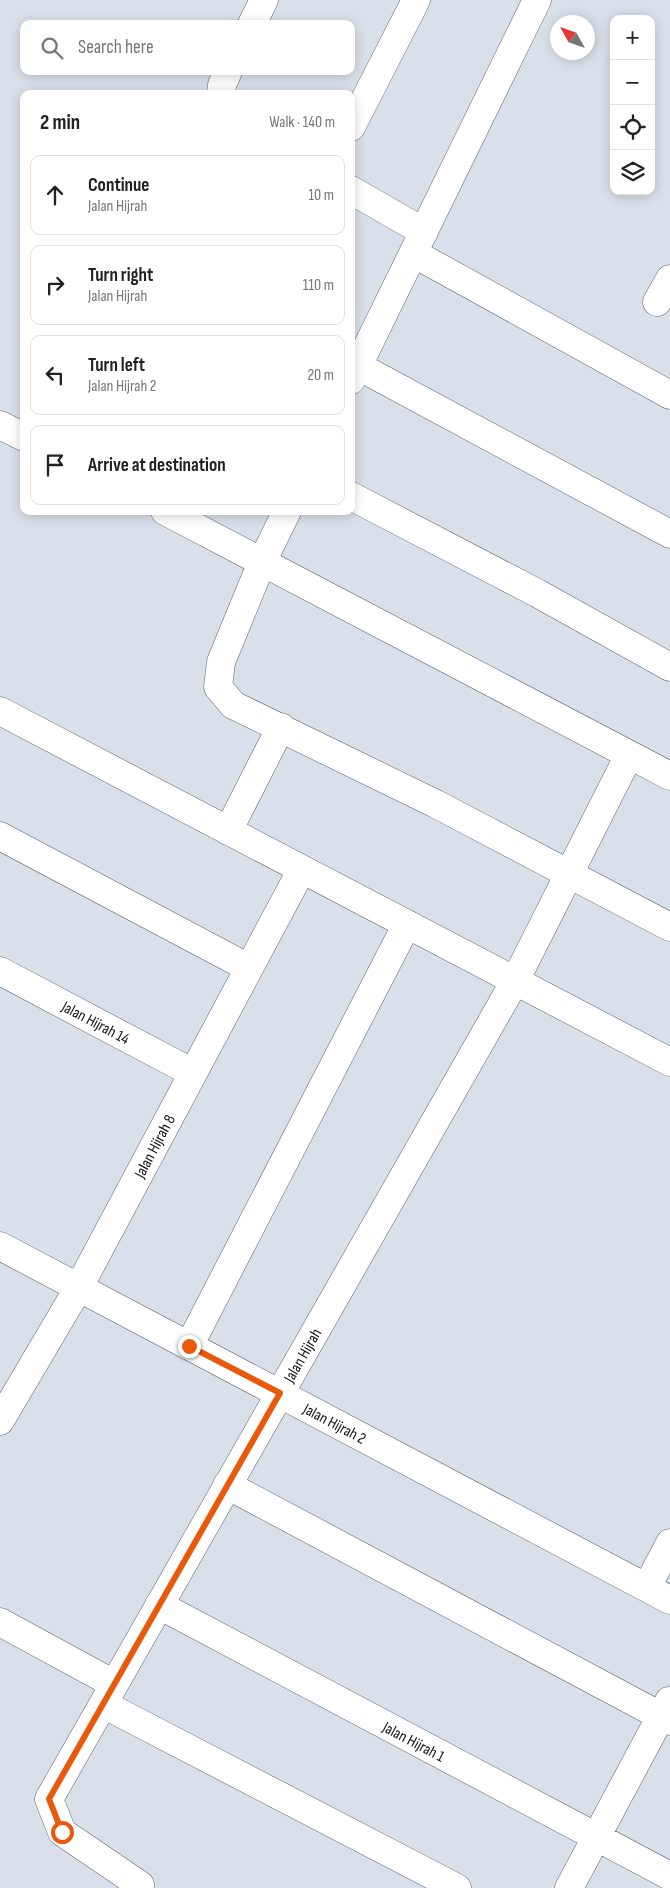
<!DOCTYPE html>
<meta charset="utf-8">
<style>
body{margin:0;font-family:"Sofia Sans Condensed",sans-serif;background:#f6f6f6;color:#222}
.controls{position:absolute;right:15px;top:15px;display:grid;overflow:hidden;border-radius:10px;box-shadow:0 2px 12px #0003}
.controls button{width:45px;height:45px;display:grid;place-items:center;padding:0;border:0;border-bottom:1px solid #e0e0e0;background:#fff;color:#222;font:25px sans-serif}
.compass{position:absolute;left:550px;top:15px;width:45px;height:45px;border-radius:50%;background:#fff;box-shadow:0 2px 12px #0003;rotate:310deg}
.stop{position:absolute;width:15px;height:15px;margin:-11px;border:4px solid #ea580c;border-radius:50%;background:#fff}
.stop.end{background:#ea580c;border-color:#fff;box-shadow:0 1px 5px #0008}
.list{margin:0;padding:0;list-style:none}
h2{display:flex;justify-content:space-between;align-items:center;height:65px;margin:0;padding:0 20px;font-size:21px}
h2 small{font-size:16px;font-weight:400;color:#767676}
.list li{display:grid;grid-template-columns:32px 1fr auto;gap:15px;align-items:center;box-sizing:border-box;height:80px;margin:0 10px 10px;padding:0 10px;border:1px solid #e0e0e0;border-radius:10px}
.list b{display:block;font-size:19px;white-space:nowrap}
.list p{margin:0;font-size:16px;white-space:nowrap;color:#767676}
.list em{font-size:16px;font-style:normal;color:#767676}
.icon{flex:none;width:28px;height:28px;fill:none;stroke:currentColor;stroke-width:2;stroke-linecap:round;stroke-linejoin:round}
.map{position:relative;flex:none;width:670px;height:1888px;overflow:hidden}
.search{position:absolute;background:#fff;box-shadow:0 2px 12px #0003;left:20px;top:20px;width:335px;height:55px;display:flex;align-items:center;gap:12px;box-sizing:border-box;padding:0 18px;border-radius:10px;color:#767676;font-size:19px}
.panel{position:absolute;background:#fff;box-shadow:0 2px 12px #0003;left:20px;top:90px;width:335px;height:425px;border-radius:10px}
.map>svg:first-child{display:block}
</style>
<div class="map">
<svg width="670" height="1888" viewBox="0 0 670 1888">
<rect width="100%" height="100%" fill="#dae0ea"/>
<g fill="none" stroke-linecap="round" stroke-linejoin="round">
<g stroke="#5d626b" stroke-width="29">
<path id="minor" d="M252,24L264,0
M221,94L222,85L228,71
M351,127L416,0
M351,190L424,232
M413,253L670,395
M657,302L670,279
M358,366L670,534
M351,380L537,0
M0,425L24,437
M351,496L537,593L670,667
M165,511L670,776
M287,511L262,562L221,662L218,687L233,705L436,804L670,927
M0,711L670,1062
M228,831L281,727
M0,836L249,968
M0,971L193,1073
M0,1246L670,1600
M189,1346L407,924
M0,1421L79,1287L302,869
M227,1485L670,1721
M647,1587L670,1543
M159,1605L670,1876
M0,1622L114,1684
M103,1704L457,1888
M140,1885L62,1832L49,1799L515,981L629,755
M569,1888L669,1701"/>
</g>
<use href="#minor" stroke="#fff" stroke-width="28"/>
</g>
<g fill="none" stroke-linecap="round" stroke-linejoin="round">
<path stroke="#ea580c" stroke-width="6" d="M62,1832L49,1799L280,1393L189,1346"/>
</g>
<g text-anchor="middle" stroke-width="5" stroke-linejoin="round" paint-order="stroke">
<g font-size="16" fill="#131518" stroke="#fff">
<text transform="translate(96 1022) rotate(28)" y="6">Jalan Hijrah 14</text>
<text transform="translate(154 1146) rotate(-62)" y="6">Jalan Hijrah 8</text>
<text transform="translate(302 1355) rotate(-60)" y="6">Jalan Hijrah</text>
<text transform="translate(335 1423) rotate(28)" y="6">Jalan Hijrah 2</text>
<text transform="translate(414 1741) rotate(28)" y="6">Jalan Hijrah 1</text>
</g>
</g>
</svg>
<div class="controls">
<button>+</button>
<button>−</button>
<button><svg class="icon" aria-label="locate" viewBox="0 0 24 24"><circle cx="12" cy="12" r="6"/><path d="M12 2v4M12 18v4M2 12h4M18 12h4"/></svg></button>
<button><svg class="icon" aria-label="layers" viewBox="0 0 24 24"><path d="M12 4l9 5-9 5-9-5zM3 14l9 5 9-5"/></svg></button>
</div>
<svg class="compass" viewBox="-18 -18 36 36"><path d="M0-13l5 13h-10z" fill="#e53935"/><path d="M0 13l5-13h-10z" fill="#767676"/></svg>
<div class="stop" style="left:62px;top:1832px"></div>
<div class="stop end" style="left:189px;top:1346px"></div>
<div class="search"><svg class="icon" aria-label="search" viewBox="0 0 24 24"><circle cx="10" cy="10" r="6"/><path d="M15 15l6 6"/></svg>Search here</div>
<section class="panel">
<h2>2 min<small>Walk · 140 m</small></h2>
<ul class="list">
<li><svg class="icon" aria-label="ahead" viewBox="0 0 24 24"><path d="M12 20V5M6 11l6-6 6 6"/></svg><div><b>Continue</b><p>Jalan Hijrah</p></div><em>10 m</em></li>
<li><svg class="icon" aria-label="right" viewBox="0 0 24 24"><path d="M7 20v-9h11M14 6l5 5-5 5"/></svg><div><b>Turn right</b><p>Jalan Hijrah</p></div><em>110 m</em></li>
<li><svg class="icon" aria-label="left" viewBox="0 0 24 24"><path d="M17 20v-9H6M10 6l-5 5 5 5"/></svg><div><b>Turn left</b><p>Jalan Hijrah 2</p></div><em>20 m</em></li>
<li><svg class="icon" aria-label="arrive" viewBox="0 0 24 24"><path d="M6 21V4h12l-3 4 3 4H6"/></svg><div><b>Arrive at destination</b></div></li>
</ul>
</section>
</div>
